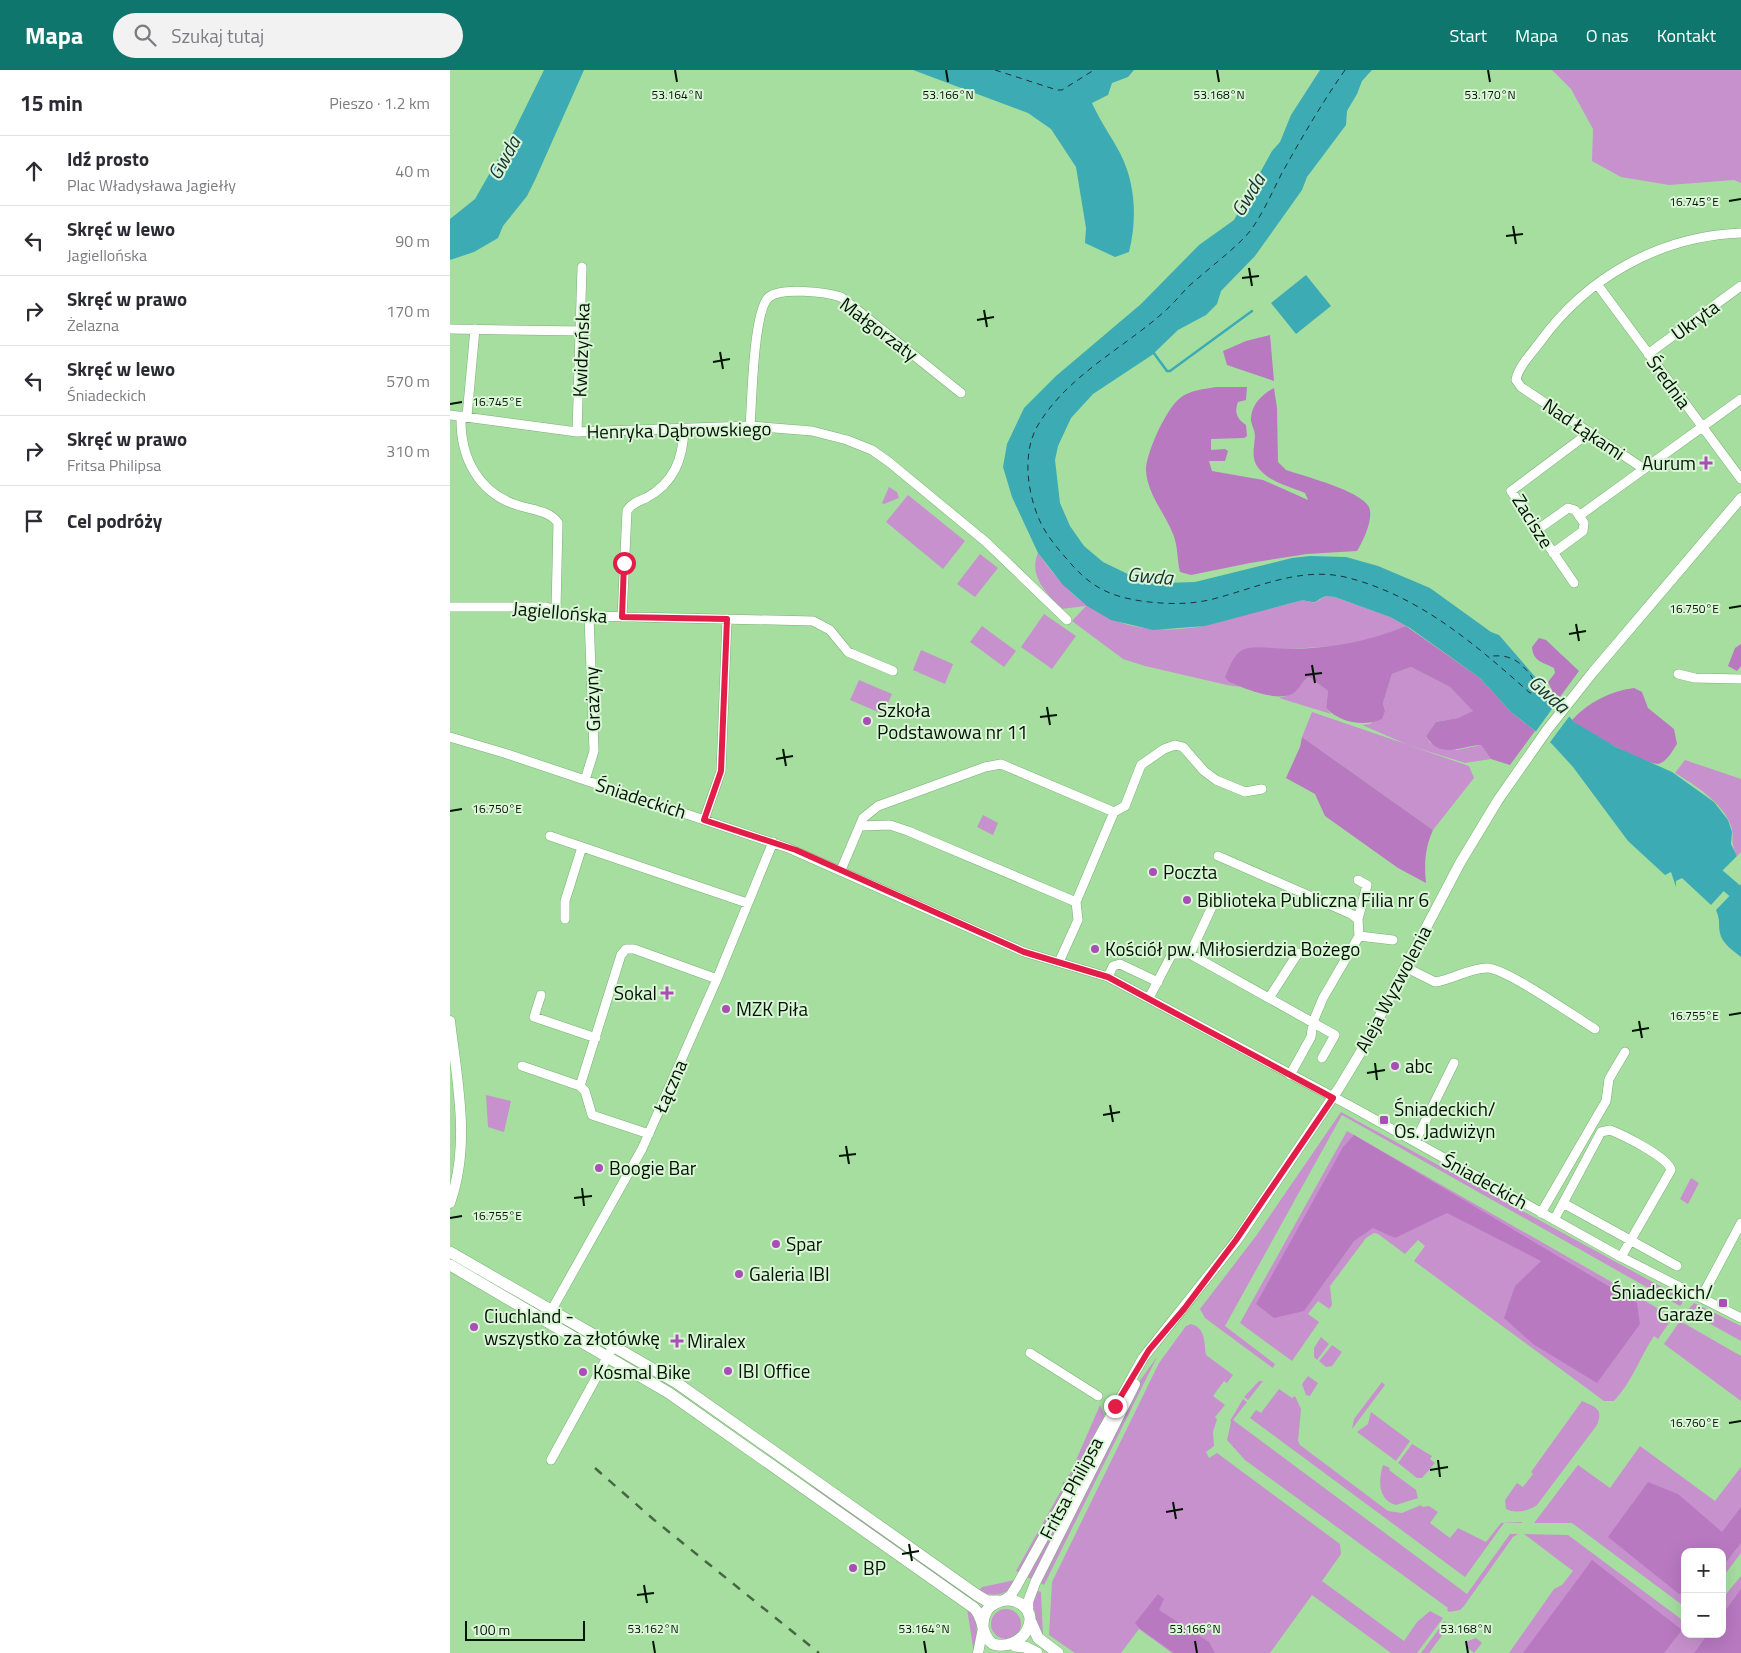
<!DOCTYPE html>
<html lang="pl">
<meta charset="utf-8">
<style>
body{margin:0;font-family:"Titillium Web",sans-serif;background:#f2f2f3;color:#2b2b33}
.controls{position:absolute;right:15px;bottom:15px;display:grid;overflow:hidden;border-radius:10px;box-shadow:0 5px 20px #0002}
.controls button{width:45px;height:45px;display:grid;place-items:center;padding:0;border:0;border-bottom:1px solid #e1e1e2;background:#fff;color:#2b2b33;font:25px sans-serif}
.scale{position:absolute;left:15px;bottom:12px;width:120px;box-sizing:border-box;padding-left:5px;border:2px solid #011301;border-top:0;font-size:14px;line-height:18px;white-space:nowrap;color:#011301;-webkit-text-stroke:4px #daf6d7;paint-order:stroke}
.stop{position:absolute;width:15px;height:15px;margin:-11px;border:4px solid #e11d48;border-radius:50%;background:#fff}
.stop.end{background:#e11d48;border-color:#fff;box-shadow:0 1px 5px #0008}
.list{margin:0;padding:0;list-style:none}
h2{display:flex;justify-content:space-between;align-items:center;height:65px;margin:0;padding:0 20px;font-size:21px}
h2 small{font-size:16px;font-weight:400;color:#7c7c81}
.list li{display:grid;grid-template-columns:32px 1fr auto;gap:15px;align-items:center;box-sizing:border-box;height:70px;padding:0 20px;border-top:1px solid #e1e1e2}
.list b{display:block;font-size:19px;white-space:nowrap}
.list p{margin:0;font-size:16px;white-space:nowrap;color:#7c7c81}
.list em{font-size:16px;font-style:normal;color:#7c7c81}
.icon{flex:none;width:28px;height:28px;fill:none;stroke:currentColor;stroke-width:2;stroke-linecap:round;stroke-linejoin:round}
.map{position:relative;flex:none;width:1291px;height:1583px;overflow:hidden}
header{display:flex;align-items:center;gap:30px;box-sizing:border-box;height:70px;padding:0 25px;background:#0f766e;color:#fff}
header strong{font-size:24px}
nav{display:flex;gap:28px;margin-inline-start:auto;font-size:18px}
.search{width:350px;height:45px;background:#f2f2f3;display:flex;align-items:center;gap:12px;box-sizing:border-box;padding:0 18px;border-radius:28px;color:#7c7c81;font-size:19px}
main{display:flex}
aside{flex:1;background:#fff}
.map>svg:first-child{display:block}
</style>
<header>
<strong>Mapa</strong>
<div class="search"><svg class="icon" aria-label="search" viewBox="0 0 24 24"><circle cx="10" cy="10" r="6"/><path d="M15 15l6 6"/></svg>Szukaj tutaj</div>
<nav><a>Start</a><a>Mapa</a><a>O nas</a><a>Kontakt</a></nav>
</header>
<main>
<aside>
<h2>15 min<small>Pieszo · 1.2 km</small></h2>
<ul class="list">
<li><svg class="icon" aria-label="ahead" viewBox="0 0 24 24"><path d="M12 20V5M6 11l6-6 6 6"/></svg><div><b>Idź prosto</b><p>Plac Władysława Jagiełły</p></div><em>40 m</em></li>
<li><svg class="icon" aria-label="left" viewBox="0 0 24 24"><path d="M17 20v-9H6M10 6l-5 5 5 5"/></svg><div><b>Skręć w lewo</b><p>Jagiellońska</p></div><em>90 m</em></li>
<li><svg class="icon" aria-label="right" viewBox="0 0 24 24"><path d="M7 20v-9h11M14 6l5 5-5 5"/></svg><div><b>Skręć w prawo</b><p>Żelazna</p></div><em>170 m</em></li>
<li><svg class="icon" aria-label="left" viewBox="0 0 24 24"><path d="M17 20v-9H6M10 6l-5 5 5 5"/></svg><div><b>Skręć w lewo</b><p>Śniadeckich</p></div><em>570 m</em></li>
<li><svg class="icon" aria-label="right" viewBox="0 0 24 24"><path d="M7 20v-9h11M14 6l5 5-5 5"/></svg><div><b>Skręć w prawo</b><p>Fritsa Philipsa</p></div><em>310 m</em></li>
<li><svg class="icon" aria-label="arrive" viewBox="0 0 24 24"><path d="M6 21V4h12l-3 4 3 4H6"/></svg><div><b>Cel podróży</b></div></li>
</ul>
</aside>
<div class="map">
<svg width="1291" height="1583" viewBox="0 0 1291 1583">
<rect width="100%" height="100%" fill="#a6dea0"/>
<path fill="#c791ce" d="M1102,0H1291V113L1284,110L1219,115L1171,107L1142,91L1143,59L1121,19Z
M439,417L447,422L449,428L434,434L432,433Z
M458,425L515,471L493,499L436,452Z
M588,483C631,545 678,569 753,556C763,554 773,549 783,547C806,541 830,537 853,530C868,534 863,533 876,526L885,527L940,547L956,556L931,567L899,575L841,579L779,612L790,617L777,615L695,596L673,589L622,551L636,536L611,539C597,523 578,506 588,483Z
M530,484L548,498L525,527L507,514Z
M594,544L626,566L602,599L571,577Z
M532,556L566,581L554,597L520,572Z
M471,580L503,594L495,614L463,600Z
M961,597L1000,617L1024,641L1008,648L986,652L976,666L980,673L1007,680L1031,675L1041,689L1015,693L958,675L1019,696L1024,708L983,760L852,667L862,642L956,674L912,655L920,654L935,641L933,633L942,604Z
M859,607L878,621L876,638L881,644L829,628C850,623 844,616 859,607Z
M409,610L442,624L433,644L400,630Z
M1235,690L1291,709V782L1287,786C1279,770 1285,770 1281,756C1273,733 1245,715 1225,703Z
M533,745L548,753L543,765L527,757Z
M36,1025L61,1031L54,1062L38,1057Z
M891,1042L1232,1228V1234L1230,1236L892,1045L775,1256L825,1294L823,1298L820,1296L755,1248L750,1239L806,1166Z
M897,1061L1223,1247L1208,1269L1204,1266C1190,1287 1182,1312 1164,1331H1154L964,1191L975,1176L968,1170L955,1184L928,1164L924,1163L916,1168L880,1216L882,1235L879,1239L868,1231L858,1244L869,1252L842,1291L790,1253Z
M1241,1108L1249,1113L1238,1134L1230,1129Z
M1244,1233L1291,1256V1271L1237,1241Z
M1230,1251L1291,1286V1331L1214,1274Z
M741,1254C756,1258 754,1273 756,1285L783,1305L777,1313L774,1311L763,1326L775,1335L765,1347L767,1349L763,1362L764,1376L756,1382L759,1388L767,1383L890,1474L891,1484L872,1511L954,1571L967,1552L980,1541L993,1548L967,1583H941L862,1525L820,1583H722L689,1559L671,1583H625L599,1565L602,1512L709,1293L736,1256Z
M871,1267L879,1274L867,1290L864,1287V1278Z
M882,1275L892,1282L882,1296L876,1297L869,1291Z
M707,1287L594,1515L589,1512L689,1312Z
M858,1306L868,1313L860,1326L856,1325L852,1314Z
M809,1311H813L798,1330L794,1327Z
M932,1312L935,1315L902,1359L904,1349Z
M829,1319L842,1328L845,1326L851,1339L848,1371L850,1375L938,1441L952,1443L971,1435L972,1437L979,1436L988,1442L980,1453L1000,1468L1008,1458L1036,1472L1051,1453L1072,1452V1453H1054L1015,1507L800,1348L806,1340L811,1343Z
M793,1329L797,1332L783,1350L1017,1524L1060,1464H1068L1063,1467L1014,1536L1010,1540L999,1542L997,1540L998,1538L795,1390L777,1370L781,1352L780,1351Z
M1132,1331C1144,1337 1154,1337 1147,1355L1087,1435C1078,1441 1067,1444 1056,1439L1055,1430L1067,1413L1073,1417L1083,1404L1081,1402Z
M650,1335L654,1345V1351L625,1403L621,1407H616L620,1404Z
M921,1342L960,1371L946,1391L907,1362L918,1354Z
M962,1374L982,1386L980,1389L985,1393L972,1408H967L948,1393Z
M1190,1376L1265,1431L1291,1397V1483L1272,1508V1482H1235V1537L1122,1453H1084L1128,1395L1160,1418Z
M933,1395L940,1398L939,1400L966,1420L968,1428L946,1435C928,1430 928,1411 933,1395Z
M613,1412L620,1413L570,1503L566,1501L612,1419Z
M365,1415L520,1526L518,1529L363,1419Z
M626,1419L584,1510L577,1507Z
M1074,1464L1118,1465L1235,1552V1564H1259L1245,1583H1059L1104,1519L1112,1515L1123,1501Z
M1291,1506V1522L1272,1547V1529Z
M565,1510C558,1526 544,1528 529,1521L532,1517Z
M585,1520L591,1522L593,1565L600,1571C585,1562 582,1537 585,1520Z
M517,1539C531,1550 527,1567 524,1583Z
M541 1554a15 15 0 1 1 30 0a15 15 0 1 1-30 0Z
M995,1551L996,1560L979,1583H971Z
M1026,1568L1032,1573L1024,1583L1018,1578V1571Z"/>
<path fill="#b879c1" d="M820,265L824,311L777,295L773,281L796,271Z
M766,317H797L796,330L788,332C784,342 787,349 796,355L797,366L794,368L761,369V380L775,379L778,381L775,391H759L762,401L813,410L858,430L855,423C841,417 823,413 812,402C800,391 804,380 805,366C805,361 802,356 801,351C800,336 812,324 824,318L827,338L828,392L836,400C854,406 911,421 919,437C924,449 913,471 907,481L857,484L800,493L741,505L730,502C727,489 728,476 723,464C715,443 697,424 696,400C696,383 716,339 730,328C740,320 755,319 766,317Z
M956,556L1030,608L1061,642L1085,661L1060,695L1041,689L1031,675C1010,676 990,690 976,666L986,652L1008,648L1023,641L1000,617L961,597L942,604L933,633L935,641L932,649C915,657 890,653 876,638L878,621L859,607C852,611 851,616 846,621C832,635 794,618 779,612L775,607C781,595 784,581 798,578C811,576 827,579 840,579C881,578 918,572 956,556Z
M1089,568L1096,570L1129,601L1107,631L1098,612L1105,603L1104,598C1093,592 1083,592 1082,577Z
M1291,574V596L1287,601L1278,596L1285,578Z
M1184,618L1192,622L1198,638L1224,659L1227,674C1223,680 1216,693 1208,694C1196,694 1131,660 1122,650C1139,632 1160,621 1184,618Z
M852,667L983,760C975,778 974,793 976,813L948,798L875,746L865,724L836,708L850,677Z
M904,1065L1187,1233L1190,1254L1147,1313L1083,1274L1054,1248L1065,1216L1091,1191L997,1143L945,1168L923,1158L904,1171L854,1241L824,1248L806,1234L893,1077Z
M1198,1412L1228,1424L1272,1462L1291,1437V1473L1272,1497V1482H1235V1524H1229L1158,1467Z
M1142,1490L1232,1560L1214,1583H1073Z
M1291,1519V1583H1244L1258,1564H1272V1545Z
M708,1524L714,1529L709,1540L759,1572L765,1583H724L689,1558L685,1553Z"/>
<path fill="#3cabb4" d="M94,0H134L85,110L77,126L53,156L48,168L24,182L0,190V149L25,129L65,59Z
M463,0H684L678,7L662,13L658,25L642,33C650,51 661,66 670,83C686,114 687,150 679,182L665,187L635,173L636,158L626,97L601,59L578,43Z
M870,0H922L912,11L907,24L897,41L896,55L857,107L852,120L805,186L771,221L767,234L756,245L728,260L702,285L643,324L621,348L608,376L605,390L610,433L620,456L634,476L653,492L686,508L714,513L745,512L842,488L860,486L896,487L928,496L980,518L1041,562L1049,565L1124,652L1166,677L1222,702L1264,732L1278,750L1282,762L1281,774L1287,786L1271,802L1282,812L1261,835L1232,808L1226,811V817L1221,802L1215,805L1178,771L1123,697L1102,674L1061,642L1030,608L960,558L940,547L885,527L876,526C862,532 869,534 853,530L755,556L703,560L661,550L637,536L613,515L588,483L562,427L553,397L557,374L574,338L606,306L691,234L749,175L784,150L822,81L830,72L841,45Z
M856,205L881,236L846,264L821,233Z
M1291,814V887C1284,881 1272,874 1270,863C1268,853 1271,853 1266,840Z"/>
<path fill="#a6dea0" d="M1107,632L1121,644L1098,675L1084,664Z"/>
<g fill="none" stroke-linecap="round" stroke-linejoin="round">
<path stroke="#3cabb4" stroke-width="2.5" d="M703,282L717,301H720L802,241"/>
<path stroke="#3cabb4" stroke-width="15" d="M1264,803L1291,826"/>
<path stroke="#1a3234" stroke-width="1" stroke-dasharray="6 5" stroke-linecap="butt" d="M545,0L607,20H612L644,0
M895,0C872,33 852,67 832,103C822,122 810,151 795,167C777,185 758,199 739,216C731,224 724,233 715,241C674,278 618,305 588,355C572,382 577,421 589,449C596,466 610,481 622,495C643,518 660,526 691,531C714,534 736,535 759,530C805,519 851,495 899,508C971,527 1026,575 1080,623L1085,622C1089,611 1071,591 1060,588C1053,585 1046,586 1039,586"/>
<g stroke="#7ab075" stroke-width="10">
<path id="minor" d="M1291,163C1210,166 1137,207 1090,272C1082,283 1068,297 1066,310L1071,317L1194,399L1291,329
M1147,214L1291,409
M0,259L132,261
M1198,284L1291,216
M0,345L127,362L300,356L362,361L397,370L422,380L439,392L536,472L617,550
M11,346C10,387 28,424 70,436C84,440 100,441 108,453L106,539
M17,346L25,259
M300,356C302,334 303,240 319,227C331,217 376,222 391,227L511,323
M127,362L132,197
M1129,446L1194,399
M1087,460L1118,438L1125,440L1134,453L1133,461L1103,483
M1124,513L1061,421L1132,368L1138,361
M0,537H96L115,544L139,546L363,551L380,560L398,582L443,601
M172,547L177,441C180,434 189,431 196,428C224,413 233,389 234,359
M1228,604L1245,608L1291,609
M0,667L54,683L338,778L574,882L658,907L906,1039L1171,1187L1291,1248
M135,710L144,681L139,546
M254,750L271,701L277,549
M410,756L440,755L458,761L626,832
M100,766L297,833
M768,786L901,844L908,849L909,866L943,870
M391,800L413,748L428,736L535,697L551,694L664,742
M115,849V831L132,777
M908,849L917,815L908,810
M740,884L766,828
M609,892L628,850L626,832L664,742L675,736L691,695L714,679L725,675L733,677L754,701L766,710L795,722L812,719
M955,897L985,912C1002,910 1019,898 1037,898C1056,898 1125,947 1145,959
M658,907L663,896L670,894L708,912
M91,925L84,947L146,968
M699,928L722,884H740L885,965L872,988
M819,928L848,883
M72,996L130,1016
M840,1005L861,967L863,952L873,928L909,866
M199,1064L142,1045L135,1021L130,1016L171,885L176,879H184L267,909
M965,1072L1004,993
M1113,1133L1227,1196
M1091,1143L1156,1031L1159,1009L1175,982
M1104,1150L1151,1062L1160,1060C1173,1065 1218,1087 1221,1100L1171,1187
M1251,1228L1291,1153
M96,1250L192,1079L267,909L323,772
M580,1283L648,1326
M101,1390L164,1275"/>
</g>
<g stroke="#7ab075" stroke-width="11">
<path id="tertiary" d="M0,951C7,1011 21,1074 0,1133
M554,1530L561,1525L566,1517L693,1288L787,1170L889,1018L912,980L1010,793L1048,730L1097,660L1143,602L1291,428
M578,1543V1532L585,1513L685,1314
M528,1583L533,1558"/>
</g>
<g stroke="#7ab075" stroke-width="12">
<path id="secondary" d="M0,1182L227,1313L527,1525L537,1531H548
M0,1195L219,1323L524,1538C535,1548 530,1565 543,1574C572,1583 597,1543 565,1531C558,1529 552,1530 546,1533C537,1537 533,1545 533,1555
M581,1552L588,1568L608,1583
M565,1576L575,1577L587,1583"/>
</g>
<use href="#minor" stroke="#fff" stroke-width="9"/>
<use href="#tertiary" stroke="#fff" stroke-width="10"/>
<use href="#secondary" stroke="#fff" stroke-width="11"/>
<path stroke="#466743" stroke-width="2.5" stroke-dasharray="9 9" stroke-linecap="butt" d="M145,1398L203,1449L369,1583"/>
</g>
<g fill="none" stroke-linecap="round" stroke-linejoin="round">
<path stroke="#e11d48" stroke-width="6" d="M174,493L172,547L277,549L271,701L254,750L346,780L574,882L658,907L883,1028L786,1170L734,1239L699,1280L665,1336"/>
</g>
<path fill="none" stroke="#011301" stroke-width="2" d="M225,0L227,12M496,0L498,12M767,0L769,12M1038,0L1040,12M1279,131L1291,129M1063,156L1066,174M1056,166L1073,164M799,198L802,216M792,208L809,206M534,240L537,257M527,250L544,247M270,282L273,299M263,292L280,289M0,334L12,332M1279,538L1291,536M1126,554L1129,571M1119,564L1136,561M862,595L865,613M855,605L872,603M597,637L600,655M590,647L607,645M333,679L336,696M326,689L343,686M0,741L12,739M1279,945L1291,943M1189,951L1192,968M1182,961L1199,958M925,993L927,1010M917,1003L935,1000M660,1035L663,1052M653,1045L670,1042M396,1076L399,1094M389,1086L406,1084M132,1118L134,1136M124,1128L142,1126M0,1148L12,1146M1279,1353L1291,1351M988,1390L990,1407M980,1400L998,1397M723,1432L726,1449M716,1442L733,1439M459,1474L462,1491M452,1484L469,1481M194,1515L197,1533M187,1525L204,1523M203,1571L205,1583M474,1571L476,1583M745,1571L747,1583M1016,1571L1018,1583"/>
<g fill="#aa4db7" stroke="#daf6d7" stroke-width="2">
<path d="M1253.5 385.5h5v5h5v5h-5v5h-5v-5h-5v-5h5z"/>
<circle cx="417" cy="651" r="5"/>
<circle cx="703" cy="802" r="5"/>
<circle cx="737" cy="830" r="5"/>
<circle cx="645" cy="879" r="5"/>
<path d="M214.5 915.5h5v5h5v5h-5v5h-5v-5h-5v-5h5z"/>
<circle cx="276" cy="939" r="5"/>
<circle cx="945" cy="996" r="5"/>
<rect x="929" y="1045" width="10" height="10" rx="2.5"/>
<circle cx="149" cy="1098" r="5"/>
<circle cx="326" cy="1174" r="5"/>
<circle cx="289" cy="1204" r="5"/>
<rect x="1268" y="1228" width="10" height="10" rx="2.5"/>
<circle cx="24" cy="1257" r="5"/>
<path d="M224.5 1263.5h5v5h5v5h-5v5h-5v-5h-5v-5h5z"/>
<circle cx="278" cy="1301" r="5"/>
<circle cx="133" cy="1302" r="5"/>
<circle cx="403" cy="1498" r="5"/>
</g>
<g text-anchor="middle" stroke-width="4" stroke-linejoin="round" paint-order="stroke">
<g font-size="19" fill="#011301" stroke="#daf6d7">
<text transform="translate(1245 250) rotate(-36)" y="7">Ukryta</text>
<text transform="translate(429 259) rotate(37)" y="7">Małgorzaty</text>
<text transform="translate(131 280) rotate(-88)" y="7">Kwidzyńska</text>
<text transform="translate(1219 312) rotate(54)" y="7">Średnia</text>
<text transform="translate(1134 359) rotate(34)" y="7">Nad Łąkami</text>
<text transform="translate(229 360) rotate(-1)" y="7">Henryka Dąbrowskiego</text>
<text transform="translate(1083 451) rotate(58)" y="7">Zacisze</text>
<text transform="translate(110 542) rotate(5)" y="7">Jagiellońska</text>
<text transform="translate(142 629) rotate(-92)" y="7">Grażyny</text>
<text transform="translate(191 728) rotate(18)" y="7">Śniadeckich</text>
<text transform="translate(943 919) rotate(-62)" y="7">Aleja Wyzwolenia</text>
<text transform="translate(220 1016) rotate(-66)" y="7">Łączna</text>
<text transform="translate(1035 1111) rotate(29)" y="7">Śniadeckich</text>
<text transform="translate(621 1418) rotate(-62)" y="7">Fritsa Philipsa</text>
</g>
<g font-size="19" fill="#011301" stroke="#daf6d7" text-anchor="start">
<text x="1246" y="400" text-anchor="end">Aurum</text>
<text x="427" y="647">Szkoła<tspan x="427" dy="22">Podstawowa nr 11</tspan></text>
<text x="713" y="809">Poczta</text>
<text x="747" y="837">Biblioteka Publiczna Filia nr 6</text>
<text x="655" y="886">Kościół pw. Miłosierdzia Bożego</text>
<text x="207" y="930" text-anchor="end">Sokal</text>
<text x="286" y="946">MZK Piła</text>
<text x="955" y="1003">abc</text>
<text x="944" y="1046">Śniadeckich/<tspan x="944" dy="22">Os. Jadwiżyn</tspan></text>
<text x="159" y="1105">Boogie Bar</text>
<text x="336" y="1181">Spar</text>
<text x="299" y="1211">Galeria IBI</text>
<text x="1263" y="1229" text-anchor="end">Śniadeckich/<tspan x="1263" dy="22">Garaże</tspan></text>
<text x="34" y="1253">Ciuchland -<tspan x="34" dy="22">wszystko za złotówkę</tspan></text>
<text x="237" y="1278">Miralex</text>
<text x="288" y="1308">IBI Office</text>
<text x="143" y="1309">Kosmal Bike</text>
<text x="413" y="1505">BP</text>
</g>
<g font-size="20" font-style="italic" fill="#1a3234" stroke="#daf6d7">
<text transform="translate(54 88) rotate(-61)" y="7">Gwda</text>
<text transform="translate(798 125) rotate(-59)" y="7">Gwda</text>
<text transform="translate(700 506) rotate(5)" y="7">Gwda</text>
<text transform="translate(1099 624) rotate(42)" y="7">Gwda</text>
</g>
</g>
<g font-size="12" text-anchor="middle" fill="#011301" stroke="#daf6d7" stroke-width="4" stroke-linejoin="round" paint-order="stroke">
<text x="227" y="29">53.164°N</text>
<text x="498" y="29">53.166°N</text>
<text x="769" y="29">53.168°N</text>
<text x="1040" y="29">53.170°N</text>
<text x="1244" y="136">16.745°E</text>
<text x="47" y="336">16.745°E</text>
<text x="1244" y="543">16.750°E</text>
<text x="47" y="743">16.750°E</text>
<text x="1244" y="950">16.755°E</text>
<text x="47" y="1150">16.755°E</text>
<text x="1244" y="1357">16.760°E</text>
<text x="203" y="1563">53.162°N</text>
<text x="474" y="1563">53.164°N</text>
<text x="745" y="1563">53.166°N</text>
<text x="1016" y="1563">53.168°N</text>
</g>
</svg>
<div class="controls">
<button>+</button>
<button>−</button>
</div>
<div class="scale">100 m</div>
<div class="stop" style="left:174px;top:493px"></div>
<div class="stop end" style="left:665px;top:1336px"></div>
</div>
</main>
